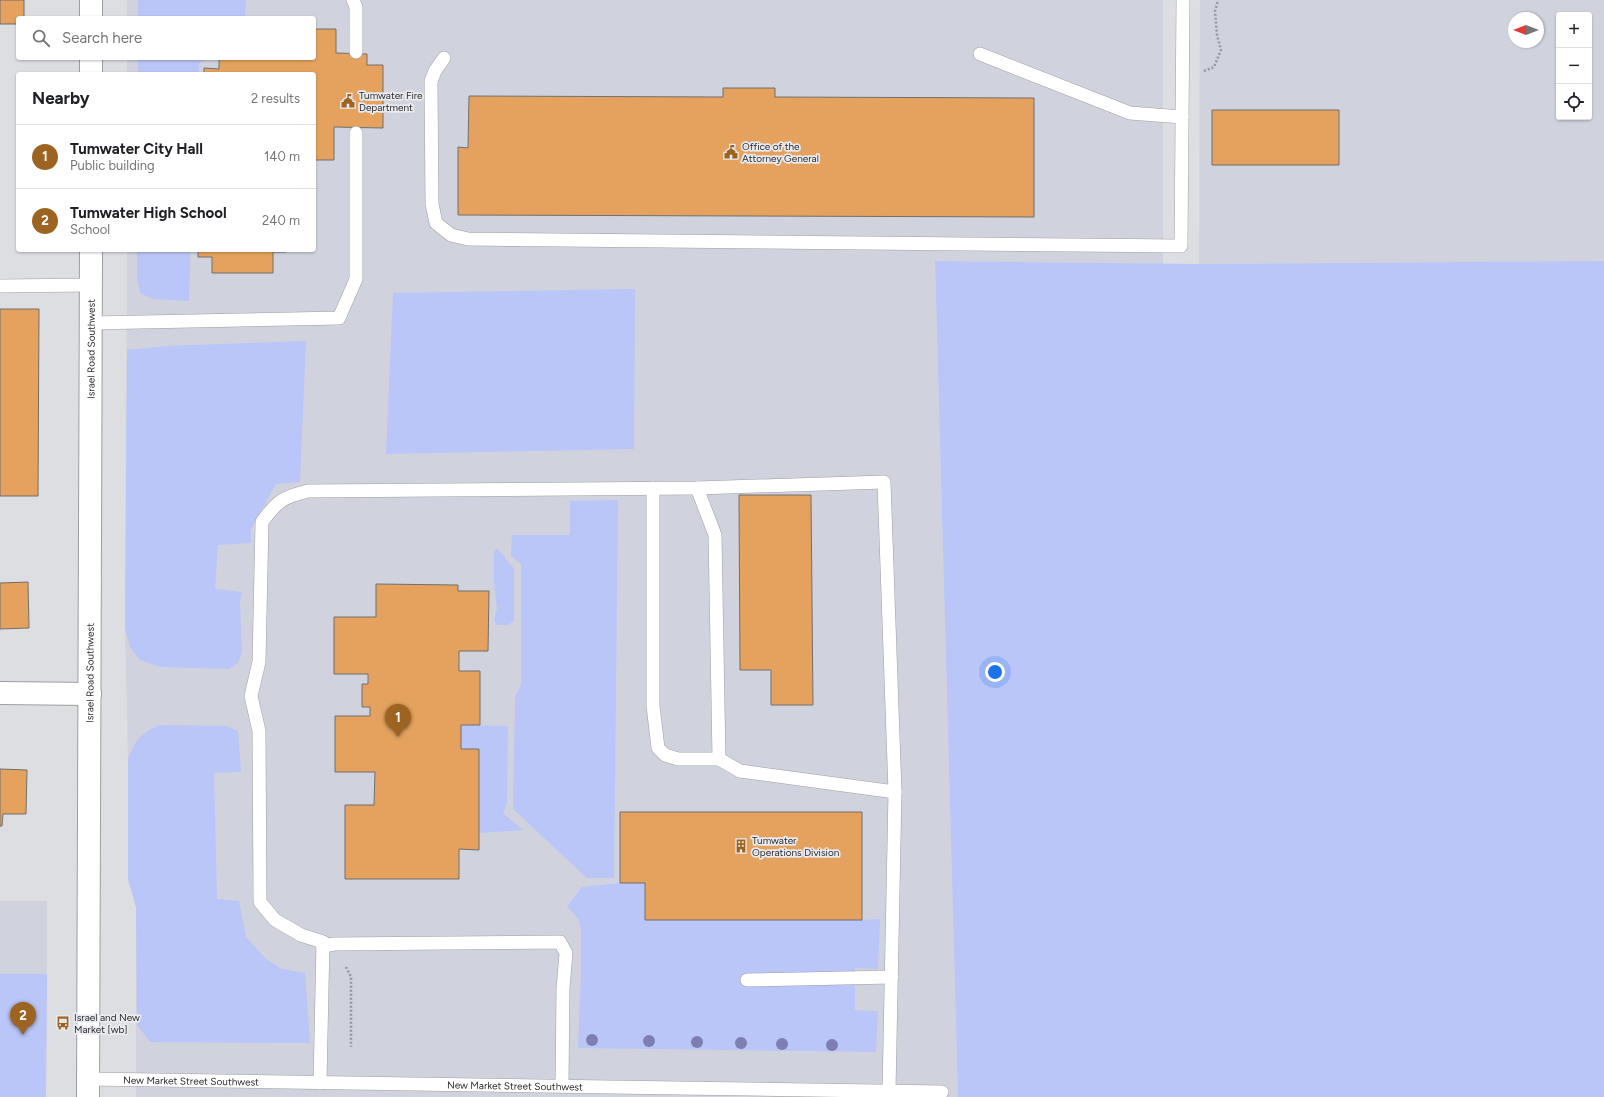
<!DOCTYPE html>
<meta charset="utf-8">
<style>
body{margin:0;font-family:Figtree,sans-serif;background:#f6f6f6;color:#202124}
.controls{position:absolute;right:12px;top:12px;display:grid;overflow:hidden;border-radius:4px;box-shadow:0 1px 3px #0004}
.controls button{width:36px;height:36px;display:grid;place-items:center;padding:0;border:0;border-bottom:1px solid #e0e0e0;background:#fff;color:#202124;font:20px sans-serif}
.compass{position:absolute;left:1508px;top:12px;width:36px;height:36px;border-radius:50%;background:#fff;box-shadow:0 1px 3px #0004;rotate:270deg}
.you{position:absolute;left:995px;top:672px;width:14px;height:14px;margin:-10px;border:3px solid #fff;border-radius:50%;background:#1a73e8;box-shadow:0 0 0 6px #1a73e833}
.badge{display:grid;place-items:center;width:26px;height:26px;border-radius:50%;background:#9c6321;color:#fff;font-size:13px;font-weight:700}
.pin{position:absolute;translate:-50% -33px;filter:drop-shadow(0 1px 2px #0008)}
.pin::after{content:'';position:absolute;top:21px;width:14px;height:12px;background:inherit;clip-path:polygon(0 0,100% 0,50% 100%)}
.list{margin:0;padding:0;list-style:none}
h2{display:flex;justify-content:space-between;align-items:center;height:52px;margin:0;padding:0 16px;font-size:17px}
h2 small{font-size:13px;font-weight:400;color:#757577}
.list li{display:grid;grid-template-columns:26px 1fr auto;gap:12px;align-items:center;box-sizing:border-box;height:64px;padding:0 16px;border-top:1px solid #e0e0e0}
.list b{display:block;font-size:15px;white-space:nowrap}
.list p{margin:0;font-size:13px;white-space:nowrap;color:#757577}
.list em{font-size:13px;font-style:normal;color:#757577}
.icon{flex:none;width:22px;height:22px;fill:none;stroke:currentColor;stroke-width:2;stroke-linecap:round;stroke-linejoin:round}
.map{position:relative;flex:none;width:1604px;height:1097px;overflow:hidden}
.search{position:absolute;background:#fff;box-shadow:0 1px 3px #0004;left:16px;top:16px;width:300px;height:44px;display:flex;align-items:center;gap:10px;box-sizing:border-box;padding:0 14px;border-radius:4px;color:#757577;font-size:15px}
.panel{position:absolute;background:#fff;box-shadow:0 1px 3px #0004;left:16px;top:72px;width:300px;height:180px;border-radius:4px}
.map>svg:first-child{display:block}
</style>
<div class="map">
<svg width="1604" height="1097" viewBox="0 0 1604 1097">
<rect width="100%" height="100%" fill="#dddee2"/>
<path fill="#d0d3dd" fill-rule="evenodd" d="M127,0H1163V264L935,261L958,1097H136V907L128,879V759L125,628L127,250H314V74H127V58H314V18H127Z
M1200,0H1604V261L1199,264ZM1559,15H1589V117H1559ZM1514,18H1538V42H1514Z
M0,901H47L46,1097H0Z"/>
<path fill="#bac5f8" d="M138,0H246L245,18H138Z
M138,58H210L199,63V74H138Z
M137,250H190C191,267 189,284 189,301L153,299L140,293L137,276Z
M935,261L1199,264L1604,261V1097H958Z
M635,289L634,449L386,454L393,293Z
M306,341L300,482L276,484L251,529V543L218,545L215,589L242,592L240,602L242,652L238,663L229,669L160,667L140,660L130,647L125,628L127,350L165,346Z
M618,500L614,878H587L513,809L515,697L521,685V564L511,556L512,535H570V501Z
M497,548L514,569V621L508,625H497L494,620L497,609L494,583V552Z
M159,725L226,726L238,731L241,772L214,773L217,899L239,901L246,937L266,959L282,969L305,973L310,1043L150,1042L137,1025L136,907L128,879V759C136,738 140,735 159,725Z
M461,725L508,726L507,804L503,813L523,830L479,833V750L461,749Z
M620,883H645V920H862L880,919L878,969L855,968V1010L878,1011L876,1052L578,1048L581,976V929L578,919L567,906L582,887Z
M0,974H47L46,1097H0Z"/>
<path fill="#e4a25e" stroke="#726f6c" d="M0,0H24V18H18V24H0Z
M314,29H336V53L367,54V65H383V128L334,127V160H314V74H204V68L219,69V58H314Z
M723,88H775V97L1034,98V217L458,215V147L468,148L469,96L723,97Z
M1212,110H1339V165H1212Z
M198,250H286V252H273V273H212V257H198Z
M0,309H39L38,496H0Z
M739,495H811L813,705H771V670H740Z
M28,582L29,628L0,629V583Z
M376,584L458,585V591H489L488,651H459V671H480V725H461V749H479V850L459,849V879H345V805H374L375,772H335V716H370V707H362V684H368V674H334V617H376Z
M0,769L27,770L26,814H3L2,826H0Z
M620,812H862V920H645V883H620Z"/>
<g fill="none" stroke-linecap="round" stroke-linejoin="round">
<g stroke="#9d9ea2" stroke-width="14">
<g id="service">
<path d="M353,0L356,7V52"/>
<path d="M980,54L1130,113L1182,117"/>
<path d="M444,58L435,71L431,81L432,204L436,223L451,235L468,239L1181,246L1183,0"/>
<path d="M0,286L91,285"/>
<path d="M91,323L339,318L356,279V133"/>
<path d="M653,488V706L658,748L665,755L678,759H719L740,771L895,792"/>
<path d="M697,488L715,535L719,759"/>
<path d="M323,946L334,944L560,942L566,953L563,988L562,1086"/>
<path d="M747,980L892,977"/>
<path id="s1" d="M88,1079L942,1092"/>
<path d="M320,1083L323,942L301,935L275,920L260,902L259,731L251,696L259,662L262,522C277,501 283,497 308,491L697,488L884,482L895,792L889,1091"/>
</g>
</g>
<g stroke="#9d9ea2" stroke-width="24">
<g id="tertiary">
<path d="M91,18V0"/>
<path d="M91,74V58"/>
<path d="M0,693L90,694"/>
<path id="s2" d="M88,1097L91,250"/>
</g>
</g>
<path stroke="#98989c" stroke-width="2.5" stroke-dasharray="2 2" stroke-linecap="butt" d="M1204,71L1214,67L1221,50L1217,35L1215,11L1218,0
M346,967L351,977V1047"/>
<use href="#service" stroke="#fff" stroke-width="13"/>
<use href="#tertiary" stroke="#fff" stroke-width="22"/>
</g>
<g fill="#7d7fb2">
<circle cx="592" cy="1040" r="6"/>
<circle cx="649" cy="1041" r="6"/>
<circle cx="697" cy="1042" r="6"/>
<circle cx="741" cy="1043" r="6"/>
<circle cx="782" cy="1044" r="6"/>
<circle cx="832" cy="1045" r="6"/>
</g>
<defs>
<g id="civic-bare" transform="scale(1.08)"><path d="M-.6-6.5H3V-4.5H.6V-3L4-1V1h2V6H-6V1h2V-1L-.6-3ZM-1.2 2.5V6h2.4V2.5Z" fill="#9c6321" stroke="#eaebf0" stroke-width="2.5" paint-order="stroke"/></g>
<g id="building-bare" transform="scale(1.08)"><path d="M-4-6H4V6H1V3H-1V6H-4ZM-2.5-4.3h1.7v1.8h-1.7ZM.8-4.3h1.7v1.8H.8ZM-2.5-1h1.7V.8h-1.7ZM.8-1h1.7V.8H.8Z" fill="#9c6321" stroke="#eaebf0" stroke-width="2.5" paint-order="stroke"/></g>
<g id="bus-bare" transform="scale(1.08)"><path d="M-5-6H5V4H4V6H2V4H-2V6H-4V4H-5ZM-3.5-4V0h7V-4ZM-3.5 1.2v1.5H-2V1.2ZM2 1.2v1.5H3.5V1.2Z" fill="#9c6321" stroke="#eaebf0" stroke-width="2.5" paint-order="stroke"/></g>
</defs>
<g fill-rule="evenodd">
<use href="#civic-bare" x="348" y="101"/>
<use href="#civic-bare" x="731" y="152"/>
<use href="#building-bare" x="741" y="846"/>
<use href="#bus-bare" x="63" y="1023"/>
</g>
<g text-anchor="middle" stroke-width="3.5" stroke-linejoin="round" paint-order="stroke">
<g font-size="10" fill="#2c2c2e" stroke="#eaebf0" text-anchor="start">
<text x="359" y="99">Tumwater Fire<tspan x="359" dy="12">Department</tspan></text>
<text x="742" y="150">Office of the<tspan x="742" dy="12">Attorney General</tspan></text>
<text x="752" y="844">Tumwater<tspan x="752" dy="12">Operations Division</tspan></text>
<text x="74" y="1021">Israel and New<tspan x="74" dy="12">Market [wb]</tspan></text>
</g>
<g font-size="10" fill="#2c2c2e" stroke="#eaebf0">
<text dy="4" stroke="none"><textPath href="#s2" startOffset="748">Israel Road Southwest</textPath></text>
<text dy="4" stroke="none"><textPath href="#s2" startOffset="424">Israel Road Southwest</textPath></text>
<text dy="4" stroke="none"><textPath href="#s1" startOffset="103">New Market Street Southwest</textPath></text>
<text dy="4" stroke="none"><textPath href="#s1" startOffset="427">New Market Street Southwest</textPath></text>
</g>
</g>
</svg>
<div class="controls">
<button>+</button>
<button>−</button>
<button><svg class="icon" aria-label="locate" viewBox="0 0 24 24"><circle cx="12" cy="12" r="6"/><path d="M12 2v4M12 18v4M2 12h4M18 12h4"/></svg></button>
</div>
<svg class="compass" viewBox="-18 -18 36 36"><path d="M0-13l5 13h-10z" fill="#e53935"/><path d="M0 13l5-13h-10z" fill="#757577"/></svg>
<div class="you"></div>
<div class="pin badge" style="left:398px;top:737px">1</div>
<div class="pin badge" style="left:23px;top:1035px">2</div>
<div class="search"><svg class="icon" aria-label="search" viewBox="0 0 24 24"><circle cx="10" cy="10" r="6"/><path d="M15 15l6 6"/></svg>Search here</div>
<section class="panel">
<h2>Nearby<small>2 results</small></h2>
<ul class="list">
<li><span class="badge">1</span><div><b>Tumwater City Hall</b><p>Public building</p></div><em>140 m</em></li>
<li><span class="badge">2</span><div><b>Tumwater High School</b><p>School</p></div><em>240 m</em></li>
</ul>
</section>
</div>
